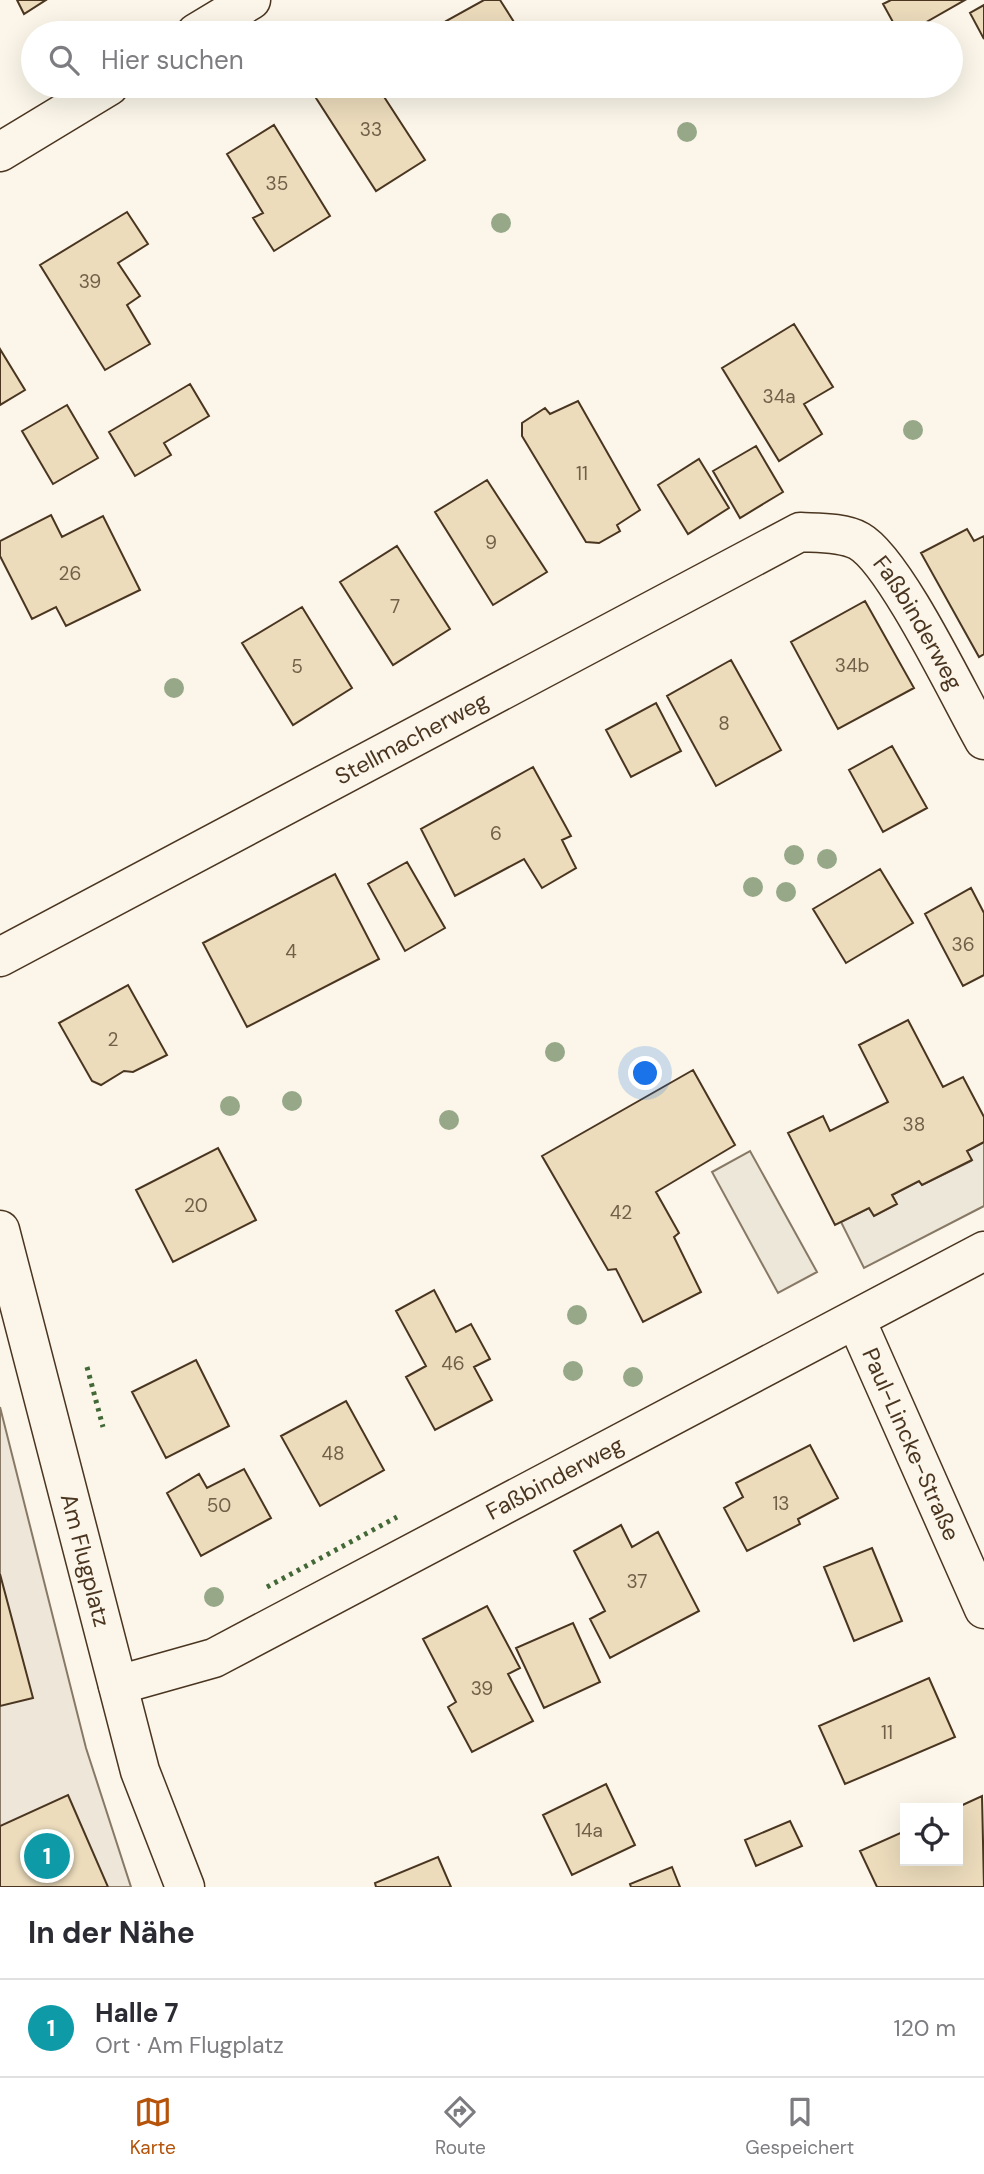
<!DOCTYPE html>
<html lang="de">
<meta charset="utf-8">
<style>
body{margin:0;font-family:"DM Sans",sans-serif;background:#f7f7f7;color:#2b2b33}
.controls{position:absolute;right:21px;bottom:21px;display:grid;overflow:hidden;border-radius:0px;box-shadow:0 7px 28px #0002}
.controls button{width:63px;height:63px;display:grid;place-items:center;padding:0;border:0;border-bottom:2px solid #e1e1e2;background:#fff;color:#2b2b33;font:35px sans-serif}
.you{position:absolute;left:646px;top:1074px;width:24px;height:24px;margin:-18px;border:5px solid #fff;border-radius:50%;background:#1a73e8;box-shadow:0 0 0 10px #1a73e833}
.badge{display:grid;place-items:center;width:46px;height:46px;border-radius:50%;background:#b45309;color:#fff;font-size:23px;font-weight:700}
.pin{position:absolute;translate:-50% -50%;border:4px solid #fff;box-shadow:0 2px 7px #0006}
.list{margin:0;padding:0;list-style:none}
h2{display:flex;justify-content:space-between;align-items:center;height:91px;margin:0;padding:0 28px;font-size:30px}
h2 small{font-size:23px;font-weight:400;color:#7c7c81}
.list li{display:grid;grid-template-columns:46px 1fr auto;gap:21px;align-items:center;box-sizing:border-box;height:98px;padding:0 28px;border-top:2px solid #e1e1e2}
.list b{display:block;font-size:26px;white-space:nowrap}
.list p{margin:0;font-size:23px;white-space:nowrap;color:#7c7c81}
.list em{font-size:23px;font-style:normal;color:#7c7c81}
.icon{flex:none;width:38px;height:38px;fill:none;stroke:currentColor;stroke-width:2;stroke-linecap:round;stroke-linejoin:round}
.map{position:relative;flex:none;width:984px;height:1887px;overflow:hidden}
.search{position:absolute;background:#fff;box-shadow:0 7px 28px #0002;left:21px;right:21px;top:21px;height:77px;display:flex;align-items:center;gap:18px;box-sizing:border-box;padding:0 24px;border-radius:38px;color:#7c7c81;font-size:26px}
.sheet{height:189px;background:#fff}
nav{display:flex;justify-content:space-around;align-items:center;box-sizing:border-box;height:98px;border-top:2px solid #e1e1e2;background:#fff;font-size:19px;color:#7c7c81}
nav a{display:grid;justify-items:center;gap:4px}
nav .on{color:#b45309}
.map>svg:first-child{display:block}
</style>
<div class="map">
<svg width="984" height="1887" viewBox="0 0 984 1887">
<rect width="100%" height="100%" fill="#fbf6e9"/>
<path fill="#ede6d9" stroke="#887966" stroke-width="2" d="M0,1407L86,1748L131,1887H0Z"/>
<path fill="#ede7d9" stroke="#887966" stroke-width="2" d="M984,1142V1206L864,1268L841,1222L869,1208L874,1216L896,1204L892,1195L919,1181L922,1185L971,1161L967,1151Z
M750,1151L817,1272L778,1293L712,1172Z"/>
<path fill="#ecdcbc" stroke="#4a3520" stroke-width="2" d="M17,0H46L24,14Z
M484,0H500L521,33H441L450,27L446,21Z
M891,0H965L907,33H899L883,4Z
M984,5V39L970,13Z
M335,86H377L425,160L376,191L316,98Z
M274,125L330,216L274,251L253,218L263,213L227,154Z
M127,212L148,244L118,263L140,296L127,305L150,344L105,370L40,265Z
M794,324L833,387L804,404L822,434L779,461L722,368Z
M0,349L25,390L0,405Z
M190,384L209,416L164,443L171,455L135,476L109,432Z
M578,401L640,510L617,525L620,531L599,543L586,542L522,436V423L545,408L550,414Z
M67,405L98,458L53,484L22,431Z
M756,446L783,492L740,518L713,471Z
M699,459L729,508L688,534L658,485Z
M487,480L547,572L493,605L435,512Z
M51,515L62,537L103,516L140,590L66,626L56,607L32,619L0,556V541Z
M967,529L974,541L984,536V654L979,657L921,553Z
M397,546L450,629L393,665L340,582Z
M865,601L914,688L838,729L791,642Z
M302,607L352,688L293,725L242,643Z
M731,660L781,750L716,786L667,696Z
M656,703L681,751L631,777L606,730Z
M892,746L927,808L883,832L849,770Z
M533,767L571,836L562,840L576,868L542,888L524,859L455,896L421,829Z
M407,862L445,928L405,951L368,884Z
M880,869L913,923L846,963L813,909Z
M335,874L379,959L247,1027L203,943Z
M971,888L984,913V975L963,986L925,914Z
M128,985L167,1055L133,1072L124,1071L101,1085L92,1081L59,1023Z
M908,1020L943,1087L963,1077L984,1117V1142L967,1151L972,1160L922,1185L919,1181L892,1195L897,1204L874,1216L869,1208L835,1225L788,1133L823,1116L830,1131L888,1102L859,1045Z
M693,1070L735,1145L656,1192L679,1233L674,1237L701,1292L643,1322L616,1269L608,1270L542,1156Z
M218,1148L256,1220L173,1262L136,1190Z
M434,1290L456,1332L471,1324L490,1359L474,1367L492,1400L435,1430L406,1377L426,1366L396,1311Z
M196,1360L229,1426L166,1458L132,1392Z
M346,1401L384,1470L320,1506L281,1436Z
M810,1445L838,1498L798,1519L800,1524L747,1551L724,1508L743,1497L736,1483Z
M244,1469L271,1518L201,1556L167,1493L199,1474L207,1488Z
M621,1525L632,1547L658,1532L699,1611L610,1658L590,1619L605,1611L574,1551Z
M872,1548L902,1621L854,1641L824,1567Z
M0,1574L33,1698L0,1706Z
M487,1606L520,1668L508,1674L533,1721L472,1752L448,1707L456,1702L423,1639Z
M573,1623L600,1682L544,1708L516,1648Z
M929,1678L955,1737L845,1784L819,1726Z
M606,1784L635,1845L572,1875L543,1815Z
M68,1795L108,1887H0V1826Z
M982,1796L984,1887H877L860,1851L905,1831V1861H958L956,1808Z
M790,1821L802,1846L756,1866L745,1840Z
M438,1857L451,1887H376L375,1883Z
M672,1867L680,1887H631L630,1884Z"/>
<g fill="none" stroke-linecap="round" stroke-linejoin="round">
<g stroke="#4a3520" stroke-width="41">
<g id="minor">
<path d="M196,33L251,0"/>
<path d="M0,152L109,86"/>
<path id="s1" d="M0,957L800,532C818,533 843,532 859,541C895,561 960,698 984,740"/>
<path id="s2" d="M0,1230L140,1771L185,1887"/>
<path id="s3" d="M856,1320L984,1609"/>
<path id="s4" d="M118,1685L214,1658L984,1251"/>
</g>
</g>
<use href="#minor" stroke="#fbf6e9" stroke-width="38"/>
<path stroke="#436837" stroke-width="5" stroke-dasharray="3.5 5" stroke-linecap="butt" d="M87,1367L103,1427
M267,1587L397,1517"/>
</g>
<g fill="#96a887">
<circle cx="687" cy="132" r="10"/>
<circle cx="501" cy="223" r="10"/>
<circle cx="913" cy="430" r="10"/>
<circle cx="174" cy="688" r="10"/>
<circle cx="794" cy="855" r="10"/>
<circle cx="827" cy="859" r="10"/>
<circle cx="753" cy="887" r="10"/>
<circle cx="786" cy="892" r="10"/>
<circle cx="555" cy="1052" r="10"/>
<circle cx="292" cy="1101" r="10"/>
<circle cx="230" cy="1106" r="10"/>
<circle cx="449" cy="1120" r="10"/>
<circle cx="577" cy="1315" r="10"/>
<circle cx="573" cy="1371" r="10"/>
<circle cx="633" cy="1377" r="10"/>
<circle cx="214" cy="1597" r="10"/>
</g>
<g text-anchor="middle" stroke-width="5" stroke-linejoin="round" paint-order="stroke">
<g font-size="19" fill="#725f47">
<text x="371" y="136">33</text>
<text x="277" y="190">35</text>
<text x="90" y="288">39</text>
<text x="779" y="403">34a</text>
<text x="582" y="480">11</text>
<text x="491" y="549">9</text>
<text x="70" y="580">26</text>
<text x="395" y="613">7</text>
<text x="852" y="672">34b</text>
<text x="297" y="673">5</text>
<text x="724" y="730">8</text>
<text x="496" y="840">6</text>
<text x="963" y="951">36</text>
<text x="291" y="958">4</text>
<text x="113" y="1046">2</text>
<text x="914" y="1131">38</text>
<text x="196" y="1212">20</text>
<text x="621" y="1219">42</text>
<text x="453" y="1370">46</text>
<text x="333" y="1460">48</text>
<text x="781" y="1510">13</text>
<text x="219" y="1512">50</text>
<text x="637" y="1588">37</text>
<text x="482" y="1695">39</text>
<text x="887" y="1739">11</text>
<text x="589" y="1837">14a</text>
</g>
<g font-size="23" fill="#4a3520" stroke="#fbf6e9">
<text dy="8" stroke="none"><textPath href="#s1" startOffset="1068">Faßbinderweg</textPath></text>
<text dy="8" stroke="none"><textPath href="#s1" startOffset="466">Stellmacherweg</textPath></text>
<text dy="8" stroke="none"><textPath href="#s3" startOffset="136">Paul-Lincke-Straße</textPath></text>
<text dy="8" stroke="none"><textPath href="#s4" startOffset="485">Faßbinderweg</textPath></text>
<text dy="8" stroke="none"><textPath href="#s2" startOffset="341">Am Flugplatz</textPath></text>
</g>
</g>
</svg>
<div class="controls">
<button><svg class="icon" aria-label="locate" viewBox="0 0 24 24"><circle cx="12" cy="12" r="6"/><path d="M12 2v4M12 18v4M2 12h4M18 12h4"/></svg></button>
</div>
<div class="you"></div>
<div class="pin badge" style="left:47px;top:1856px;background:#0f9aa8">1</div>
<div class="search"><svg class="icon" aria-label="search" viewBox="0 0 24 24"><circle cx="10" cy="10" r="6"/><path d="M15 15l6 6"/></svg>Hier suchen</div>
</div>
<section class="sheet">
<h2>In der Nähe<small></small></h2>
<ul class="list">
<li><span class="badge" style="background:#0f9aa8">1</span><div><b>Halle 7</b><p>Ort · Am Flugplatz</p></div><em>120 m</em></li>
</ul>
</section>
<nav>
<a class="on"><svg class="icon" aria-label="map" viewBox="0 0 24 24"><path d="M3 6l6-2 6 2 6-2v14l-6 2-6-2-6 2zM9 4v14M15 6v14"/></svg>Karte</a>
<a><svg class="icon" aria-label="directions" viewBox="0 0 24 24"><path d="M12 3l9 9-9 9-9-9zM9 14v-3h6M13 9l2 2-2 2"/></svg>Route</a>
<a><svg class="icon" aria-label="saved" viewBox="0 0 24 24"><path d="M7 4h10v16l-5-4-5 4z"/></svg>Gespeichert</a>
</nav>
